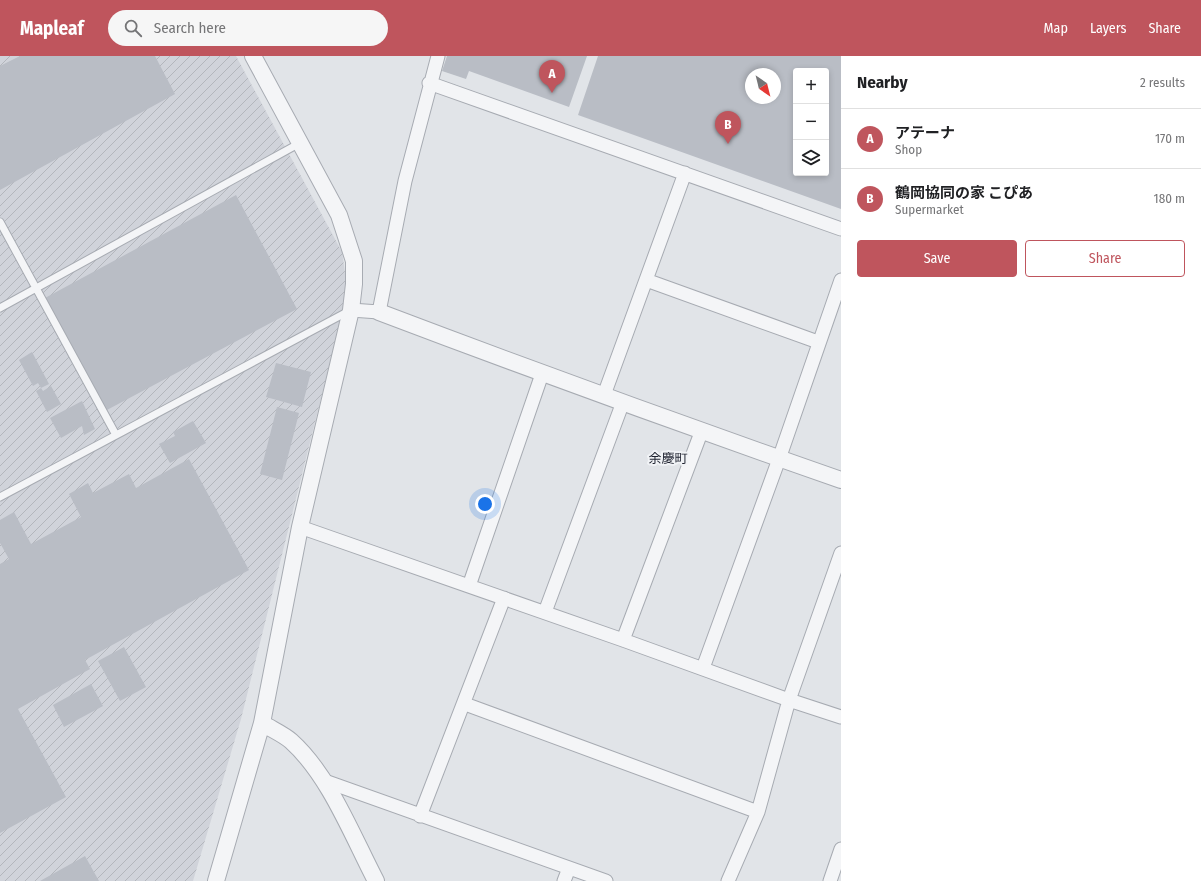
<!DOCTYPE html>
<meta charset="utf-8">
<style>
body{margin:0;font-family:"Fira Sans Condensed","Noto Sans JP",sans-serif;background:#f6f6f6;color:#202124}
.controls{position:absolute;right:12px;top:12px;display:grid;overflow:hidden;border-radius:4px;box-shadow:0 2px 6px #0003}
.controls button{width:36px;height:36px;display:grid;place-items:center;padding:0;border:0;border-bottom:1px solid #e0e0e0;background:#fff;color:#202124;font:20px sans-serif}
.compass{position:absolute;left:745px;top:12px;width:36px;height:36px;border-radius:50%;background:#fff;box-shadow:0 2px 6px #0003;rotate:145deg}
.you{position:absolute;left:485px;top:448px;width:14px;height:14px;margin:-10px;border:3px solid #fff;border-radius:50%;background:#1a73e8;box-shadow:0 0 0 6px #1a73e833}
.badge{display:grid;place-items:center;width:26px;height:26px;border-radius:50%;background:#bf555d;color:#fff;font-size:13px;font-weight:700}
.pin{position:absolute;translate:-50% -33px;filter:drop-shadow(0 1px 2px #0008)}
.pin::after{content:'';position:absolute;top:21px;width:14px;height:12px;background:inherit;clip-path:polygon(0 0,100% 0,50% 100%)}
.list{margin:0;padding:0;list-style:none}
h2{display:flex;justify-content:space-between;align-items:center;height:52px;margin:0;padding:0 16px;font-size:17px}
h2 small{font-size:13px;font-weight:400;color:#757577}
.list li{display:grid;grid-template-columns:26px 1fr auto;gap:12px;align-items:center;box-sizing:border-box;height:60px;padding:0 16px;border-top:1px solid #e0e0e0}
.list b{display:block;font-size:15px;white-space:nowrap}
.list p{margin:0;font-size:13px;white-space:nowrap;color:#757577}
.list em{font-size:13px;font-style:normal;color:#757577}
.actions{display:flex;gap:8px;padding:12px 16px}
.actions a{flex:1;padding:9px 0;border:1px solid #bf555d;border-radius:4px;text-align:center;font-size:14px;color:#bf555d}
.actions .main{background:#bf555d;color:#fff}
.icon{flex:none;width:22px;height:22px;fill:none;stroke:currentColor;stroke-width:2;stroke-linecap:round;stroke-linejoin:round}
.map{position:relative;flex:none;width:841px;height:825px;overflow:hidden}
header{display:flex;align-items:center;gap:24px;box-sizing:border-box;height:56px;padding:0 20px;background:#bf555d;color:#fff}
header strong{font-size:19px}
nav{display:flex;gap:22px;margin-inline-start:auto;font-size:14px}
.search{width:280px;height:36px;background:#f6f6f6;display:flex;align-items:center;gap:10px;box-sizing:border-box;padding:0 14px;border-radius:22px;color:#757577;font-size:15px}
main{display:flex}
aside{flex:1;background:#fff}
.map>svg:first-child{display:block}
</style>
<header>
<strong>Mapleaf</strong>
<div class="search"><svg class="icon" aria-label="search" viewBox="0 0 24 24"><circle cx="10" cy="10" r="6"/><path d="M15 15l6 6"/></svg>Search here</div>
<nav><a>Map</a><a>Layers</a><a>Share</a></nav>
</header>
<main>
<div class="map">
<svg width="841" height="825" viewBox="0 0 841 825">
<defs>
<pattern id="industrial-furrows" width="10" height="10" patternUnits="userSpaceOnUse"><rect width="10" height="10" fill="#d0d3da"/><path d="M-1 1l2-2M0 10L10 0M9 11l2-2" fill="none" stroke="#b3b6bc"/></pattern>
</defs>
<rect width="100%" height="100%" fill="#e1e4e8"/>
<path fill="url(#industrial-furrows)" d="M0,0H236L342,196L347,230L344,250L241,663L193,825H0Z"/>
<path fill="#b9bdc5" fill-rule="evenodd" d="M20,0H155L175,38L0,134V10Z
M447,0H587L569,51L469,15L466,23L442,15Z
M598,0H841V153L578,59ZM796,15H826V117H796ZM751,18H775V42H751Z
M236,139L297,253L105,355L45,242Z
M32,296L49,328L41,332L43,335L51,330L61,348L47,356L36,335L41,332L38,327L33,330L19,304Z
M276,307L311,316L302,351L266,341Z
M82,345L95,373L84,379L82,370L61,382L50,362Z
M277,351L299,357L282,424L260,418Z
M193,365L206,387L170,407L159,388L175,380L173,376Z
M189,403L249,514L85,604L90,613L18,653L66,741L0,777V508L9,503L0,487V464L14,456L31,488L81,461L69,438L88,427L93,437L129,418L136,432Z
M124,591L146,631L120,645L98,605Z
M91,628L103,650L64,671L53,649Z
M85,800L99,825H40Z"/>
<g fill="none" stroke-linecap="round" stroke-linejoin="round">
<g stroke="#a7abb2" stroke-width="9">
<path id="service" d="M0,166L116,379
M0,252L300,87
M0,441L349,255"/>
</g>
<g stroke="#a7abb2" stroke-width="15">
<path id="minor" d="M429,27L841,173
M646,224L818,286
M351,254L379,256L405,125L438,0
M604,339L685,117
M300,471L623,584L789,644L841,661
M469,530L542,318
M545,556L623,346
M623,584L702,374
M703,612L779,403L841,224
M465,648L758,756
M325,725L606,825
M420,760L504,542
M564,825L569,812
M728,825L758,756L789,644L841,497
M830,825L841,793"/>
</g>
<g stroke="#a7abb2" stroke-width="18">
<path id="tertiary" d="M379,256C532,314 686,370 841,424
M262,667C271,673 283,678 291,685C329,719 352,779 376,825
M216,825L262,667L300,471L351,254L354,228V205L339,159L253,0"/>
</g>
<use href="#service" stroke="#f4f5f7" stroke-width="7"/>
<use href="#minor" stroke="#f4f5f7" stroke-width="13"/>
<use href="#tertiary" stroke="#f4f5f7" stroke-width="16"/>
</g>
<g text-anchor="middle" stroke-width="4" stroke-linejoin="round" paint-order="stroke">
<g font-size="13" fill="#1e222f" stroke="#f1f3f6">
<text x="668" y="407">余慶町</text>
</g>
</g>
</svg>
<div class="controls">
<button>+</button>
<button>−</button>
<button><svg class="icon" aria-label="layers" viewBox="0 0 24 24"><path d="M12 4l9 5-9 5-9-5zM3 14l9 5 9-5"/></svg></button>
</div>
<svg class="compass" viewBox="-18 -18 36 36"><path d="M0-13l5 13h-10z" fill="#e53935"/><path d="M0 13l5-13h-10z" fill="#757577"/></svg>
<div class="you"></div>
<div class="pin badge" style="left:552px;top:37px">A</div>
<div class="pin badge" style="left:728px;top:88px">B</div>
</div>
<aside>
<h2>Nearby<small>2 results</small></h2>
<ul class="list">
<li><span class="badge">A</span><div><b>アテーナ</b><p>Shop</p></div><em>170 m</em></li>
<li><span class="badge">B</span><div><b>鶴岡協同の家 こぴあ</b><p>Supermarket</p></div><em>180 m</em></li>
</ul>
<div class="actions"><a class="main">Save</a><a>Share</a></div>
</aside>
</main>
